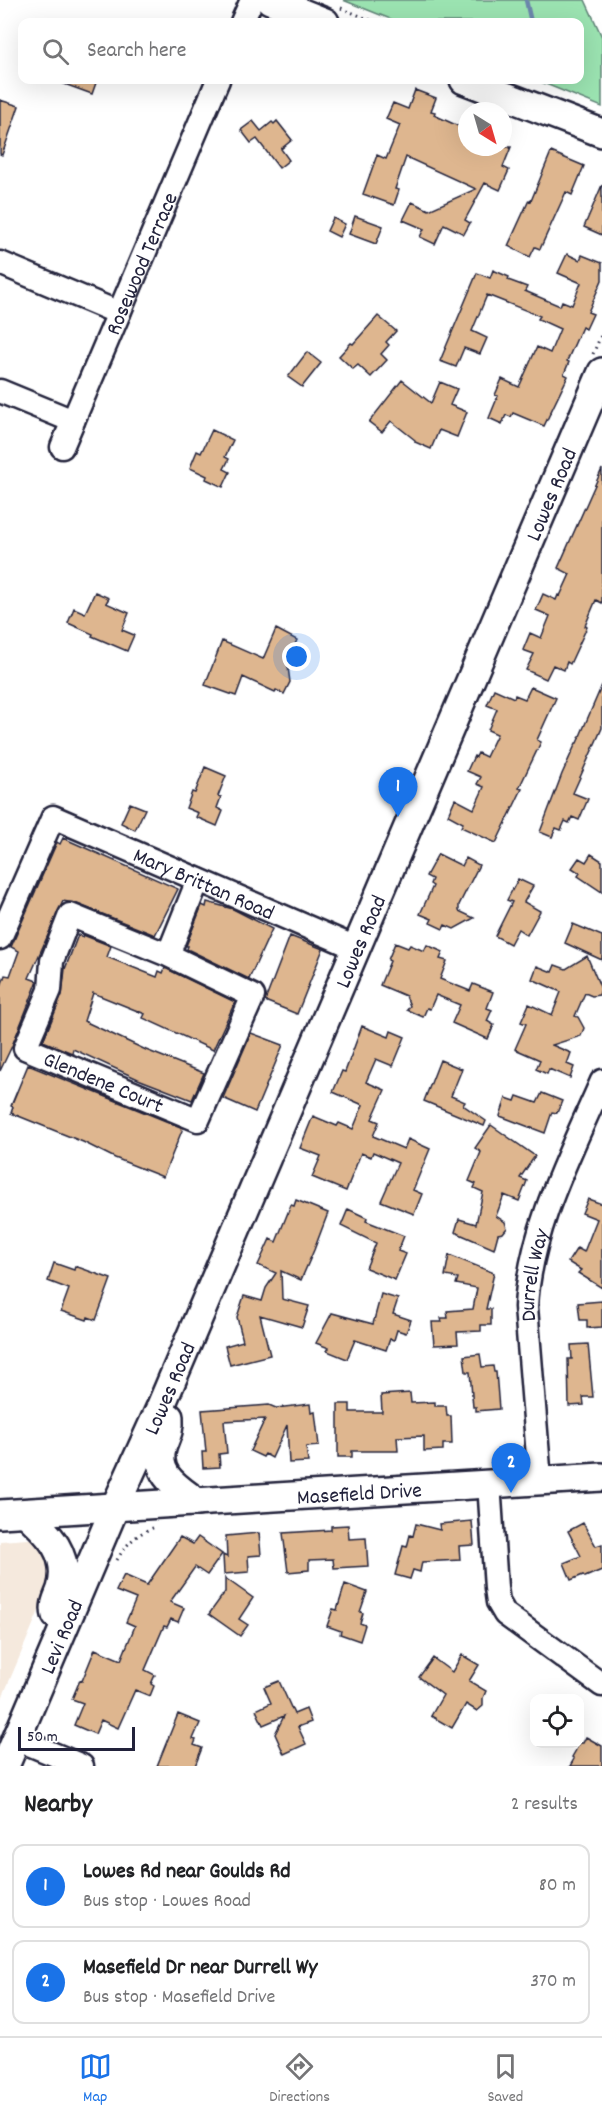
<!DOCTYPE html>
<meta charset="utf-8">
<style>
body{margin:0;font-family:Dekko,sans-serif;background:#f2f2f2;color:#202124}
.controls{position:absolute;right:18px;bottom:18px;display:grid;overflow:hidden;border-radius:12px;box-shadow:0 6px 24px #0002}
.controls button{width:54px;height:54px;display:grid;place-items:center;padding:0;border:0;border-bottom:2px solid #e0e0e0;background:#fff;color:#202124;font:30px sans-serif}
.compass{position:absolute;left:458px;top:102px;width:54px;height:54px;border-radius:50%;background:#fff;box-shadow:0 6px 24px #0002;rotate:143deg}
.scale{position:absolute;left:18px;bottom:15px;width:117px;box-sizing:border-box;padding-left:6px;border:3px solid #22223b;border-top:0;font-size:16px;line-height:21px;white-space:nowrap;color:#22223b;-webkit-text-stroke:4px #fff;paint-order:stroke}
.you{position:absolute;left:297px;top:657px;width:21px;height:21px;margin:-15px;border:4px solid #fff;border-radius:50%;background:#1a73e8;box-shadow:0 0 0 9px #1a73e833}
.badge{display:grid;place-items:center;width:39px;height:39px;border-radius:50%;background:#1a73e8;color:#fff;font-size:20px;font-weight:700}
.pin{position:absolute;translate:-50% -50px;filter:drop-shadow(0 2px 3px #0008)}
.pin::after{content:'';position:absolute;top:32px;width:21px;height:18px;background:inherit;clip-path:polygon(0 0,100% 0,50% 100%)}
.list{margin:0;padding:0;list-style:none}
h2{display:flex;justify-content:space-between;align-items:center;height:78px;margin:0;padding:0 24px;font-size:26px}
h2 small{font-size:20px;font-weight:400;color:#757577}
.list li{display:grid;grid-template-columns:39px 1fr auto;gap:18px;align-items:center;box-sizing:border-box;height:84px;margin:0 12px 12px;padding:0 12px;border:2px solid #e0e0e0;border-radius:12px}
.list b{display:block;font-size:22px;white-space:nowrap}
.list p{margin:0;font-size:20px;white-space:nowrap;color:#757577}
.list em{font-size:20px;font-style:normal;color:#757577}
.icon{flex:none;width:33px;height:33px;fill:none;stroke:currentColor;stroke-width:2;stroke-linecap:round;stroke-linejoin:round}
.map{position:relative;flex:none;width:602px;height:1766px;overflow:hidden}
.search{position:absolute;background:#fff;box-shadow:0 6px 24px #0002;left:18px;right:18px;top:18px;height:66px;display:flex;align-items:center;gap:15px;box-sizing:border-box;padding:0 21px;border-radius:12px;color:#757577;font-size:22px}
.sheet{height:270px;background:#fff}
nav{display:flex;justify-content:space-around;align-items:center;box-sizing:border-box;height:84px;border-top:2px solid #e0e0e0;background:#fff;font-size:16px;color:#757577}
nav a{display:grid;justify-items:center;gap:3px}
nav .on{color:#1a73e8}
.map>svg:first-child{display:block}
</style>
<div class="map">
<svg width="602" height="1766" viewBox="0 0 602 1766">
<rect width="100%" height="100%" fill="#fff"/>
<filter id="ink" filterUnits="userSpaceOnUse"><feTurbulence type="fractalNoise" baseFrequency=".0167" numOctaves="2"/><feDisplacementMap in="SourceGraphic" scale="12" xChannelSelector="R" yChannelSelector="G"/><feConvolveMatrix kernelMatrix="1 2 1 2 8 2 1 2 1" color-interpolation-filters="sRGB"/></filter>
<g filter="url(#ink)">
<path fill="#f5e9dd" d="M70,1536V1537L0,1703V1541Z"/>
<path fill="#9be3b1" stroke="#5e8276" stroke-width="1.5" d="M343,0H585L602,37V107L536,80H580V22H398Z"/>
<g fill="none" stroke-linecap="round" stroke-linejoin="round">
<path stroke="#6c87ac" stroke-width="4.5" d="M526,0L531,22"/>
</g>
<path fill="#deb68f" stroke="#22223b" stroke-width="1.5" d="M56,80H97L92,94L56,81Z
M415,90L436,98L431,111L435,112L434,115L467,130V147H511L503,167L509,170L500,190L485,183L465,220L470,223L464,234L444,224L435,244L420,237L424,229L403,220L412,202L429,210L476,189L406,157L395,189L399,190L394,205L363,194L377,155L386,159L400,125L386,119L393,103L408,109Z
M0,100L19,106L2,155L0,154Z
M253,121L261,131L272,122L274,124L277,121L292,140L281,149L289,160L279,168L257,139L251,143L241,130Z
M551,152L584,166L572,195L566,192L540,249L535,247L530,257L508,246L529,200L531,201Z
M602,185V235L584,227Z
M355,216L383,226L376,244L349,234Z
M333,218L345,224L339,237L327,231Z
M567,254L580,260L582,255L602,263V280L588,312L593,314L586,329L582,327L567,361L569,362L564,374L568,376L544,426L513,413L511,417L506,415L502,424L489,418L498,396L495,395L502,379L519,387L537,347L550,353L560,329L538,319L540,316L487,295L472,331L487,338L480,354L464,348L456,367L440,361L477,273L490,278L493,270L509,277L508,280L527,287L525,291L560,306L562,301L572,305L581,283L558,273Z
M378,316L396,331L386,342L389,345L381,354L387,360L371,377L358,365L353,369L339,356L351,343L353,344Z
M307,352L321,363L302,387L288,377Z
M402,380L431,403L440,382L457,389L450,405L467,412L457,437L439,430L431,449L415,442V440L391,421L382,432L369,422Z
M212,430L233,440L225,457L229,459L224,469L230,472L223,487L206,479L207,476L190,468L197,451L201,453Z
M602,469V603L596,600L585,626L587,627L570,664L567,662L564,670L553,665L546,679L526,670L534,654L523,650L530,633L541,638L550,616L536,610L543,594L556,600L558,595L560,596L570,574L558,568Z
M95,592L109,598L106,603L129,613L122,630L134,635L127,651L92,636L93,634L68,623L74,608L85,613Z
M276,629L297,640L288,660L290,661L288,667L290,682L284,694L276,690L275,692L243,677L236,696L205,685L222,641L263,659Z
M602,685V728L573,793L588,799L579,820L572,817L569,823L565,821L561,830L556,828L552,837L540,832L562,774L576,743H577Z
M531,687L556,698L537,740L541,742L519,788L522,789L496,843L461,827L463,823L448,815L455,799L474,809L484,787L477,784L481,777L467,771L474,756L476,757L478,753L486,757L497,734L488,730L497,709L487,705L494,689L514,698L515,695L525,699Z
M205,767L226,776L218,796L221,797L217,808L223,811L217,826L196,817L198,813L186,808L192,792L195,793Z
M130,803L145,809L135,830L121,823Z
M63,838L178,889L155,935L75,903L63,901L29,978L37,981V983L12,1046L0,1071V989L5,975L10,976L19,951L11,947L57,842L60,844Z
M438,854L462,866L466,858L479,865L459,905V911L474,918L454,929L445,925L443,929L430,923L432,919L420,914L433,886L430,884L432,879L426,876Z
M591,854L602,861V892L578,876L580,873L572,868L579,858L586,862Z
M518,879L533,886L524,902L540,911L527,935L518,929L510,944L495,936L512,902L507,900Z
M207,902L233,909L272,929L249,979L187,949L188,946H186L202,905L206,907Z
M573,924L602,936V960L565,943Z
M78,935L83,937V935L111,946L107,957L157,977L159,971L163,973L165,968L235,1002L213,1050L143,1018L145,1014L93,993L84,1021L146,1050L204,1073L192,1100L138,1079L73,1049L72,1053L43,1041L62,995L65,969Z
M290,936L323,949L297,1014L265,1001Z
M395,943L408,948L410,945L424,951L427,945L443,952L440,959L447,961L440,979L470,991L473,984L493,992L487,1008L492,1010L487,1021L494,1025L488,1039L452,1023L460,1005L436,995L430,1009L427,1008L423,1017L407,1010L410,1006L406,996L380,985L390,961L388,960Z
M587,956L601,989L599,995L592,996L585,993L575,1016L578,1017L584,1028L581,1036L552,1045L571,1053L567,1064L574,1067L570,1078L549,1069L547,1074L536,1069L540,1060L515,1049L526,1024L521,1022L529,1004L552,1015L561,992L532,979L537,966L552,972L555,965L566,969Z
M362,1026L389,1037L391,1031L405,1037L393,1066L376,1059L366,1082L385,1090L372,1119L379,1122L373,1136L404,1149L408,1139L430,1149L413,1190L422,1194L414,1214L381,1201L398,1163L373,1152L371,1157L361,1153L346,1191L312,1177L321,1156L300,1148L313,1116L337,1126L339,1123L353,1129L363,1105L333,1092L342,1071L345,1072Z
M251,1033L283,1045L255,1112L223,1098Z
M440,1060L462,1069L451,1096L465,1102L463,1105L486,1121L484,1126L424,1101Z
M28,1065L183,1128L163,1177L115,1158L83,1142L11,1113L13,1107L11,1106Z
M542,1093L562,1101L557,1113L552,1112L545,1133L500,1116L506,1098L515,1101L517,1096L537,1103Z
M491,1125L535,1156L520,1178L527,1181L519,1201L504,1195L496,1216L505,1222L507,1228L503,1233L498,1234L494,1249L455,1232L459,1219L476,1224L483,1192L474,1188L476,1184L469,1181L481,1152L475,1148Z
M588,1199L602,1204V1288L578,1273L581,1270L568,1262L577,1248L584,1252L597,1219L582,1213Z
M296,1200L328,1213L314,1250L301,1280L281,1271L282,1299L309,1306L302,1327L260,1315L270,1355L230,1365L225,1346L243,1341L237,1317L244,1296L262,1301L266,1288L276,1273L258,1265L270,1239L276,1242L291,1205L294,1206Z
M348,1209L367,1218L366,1221L404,1236L398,1251L406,1254L395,1280L366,1268L376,1243L341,1226Z
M449,1255L494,1273L486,1309H491V1325H481V1331L457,1332L458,1344L434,1345L432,1322H442L441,1318H448L447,1311L473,1309L477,1288L456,1284L458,1278L445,1276Z
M54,1263L74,1270L75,1266L111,1279L96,1320L88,1317L87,1320L61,1311L69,1289L48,1281Z
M381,1294L398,1299L393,1314L411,1320L406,1333L397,1330L394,1340L390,1339L386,1350L355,1340L347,1359L327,1351L329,1348L316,1343L332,1313L373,1324Z
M602,1301V1327L587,1328V1320H580L578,1303Z
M588,1344L593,1397H583L584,1405L569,1406L568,1359H572L571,1345Z
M480,1354L482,1367L493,1366L494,1372H496L499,1409L476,1411V1407H473L470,1372H466L464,1356Z
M410,1393L411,1403L435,1402V1406H446L447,1416H451L452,1444H443V1450L424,1451V1436L397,1437L398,1451H352V1457H338V1404H350V1412H382L381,1395Z
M310,1404L311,1413L315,1412L319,1446L306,1447L308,1462L289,1463L287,1425L272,1458L265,1454L263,1457L250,1451L265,1419L224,1421L227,1453L219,1454L220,1467L203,1468L202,1452H206L202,1410L269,1405L276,1408Z
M472,1521L474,1545L459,1546L460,1560L422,1562L420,1572L413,1570L410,1579L395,1575L403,1546L407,1547L410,1535L413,1536L416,1524L440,1530L439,1524Z
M583,1523L596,1546L602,1544V1570L585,1577L583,1575L571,1580L564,1563L581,1556L568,1531Z
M348,1525L349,1539L366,1538L368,1566L334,1568L333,1559L309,1560V1570L288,1572L283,1533L331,1530V1526Z
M259,1533L261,1555L248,1556L249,1572L224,1574L223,1555L227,1557L226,1536Z
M180,1537L193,1544L198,1537L222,1554L207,1575L195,1567L170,1602L184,1608L178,1622L171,1619L167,1627L164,1626L145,1670L155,1675L151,1684L154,1686L150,1696L135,1690L118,1728L101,1720L95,1734L74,1725L83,1703L72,1699L80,1680L82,1681L95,1649L121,1660L135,1626L126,1622L136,1599L116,1591L124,1575L147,1585Z
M225,1578L253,1598L239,1619L248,1625L240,1636L209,1614L225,1592Z
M345,1584L367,1592L360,1612L363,1613L360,1623L365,1625L360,1641L340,1634L341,1631L327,1626L333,1609L337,1610Z
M462,1655L479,1665L469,1681L486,1691L483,1698V1706L477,1711L466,1704L452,1728L431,1716L443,1695L419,1677L433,1658L452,1672Z
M279,1681L294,1714L306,1709L311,1722L298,1727L306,1744L284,1754L275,1734L284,1716L263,1725L256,1710L271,1703L264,1687Z
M178,1714L200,1723L193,1739L196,1740L194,1745L202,1748L195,1766H157Z
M586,1737L602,1746V1766H570L574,1759L572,1757L580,1743H583Z"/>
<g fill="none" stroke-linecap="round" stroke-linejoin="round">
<g stroke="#22223b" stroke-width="27">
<g id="minor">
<path d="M242,22L252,0"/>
<path d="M0,263L119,313"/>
<path d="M0,391L73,421"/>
<path id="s1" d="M62,447L218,80"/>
<path id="s2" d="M0,938L53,817L356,948"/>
<path id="s3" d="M168,955L70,915L52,961L50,990L25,1048L198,1120L253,996L168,955L198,880"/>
<path id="s4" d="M540,1481L526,1307C530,1229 571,1152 602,1081"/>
<path d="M489,1483L496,1588L498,1602L505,1614L602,1685"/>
<path d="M17,1739L82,1766"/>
</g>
</g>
<g stroke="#22223b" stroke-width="32">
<g id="major">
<path d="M270,0L325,22"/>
<path d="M464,80L602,133"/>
<path d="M169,1417C170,1429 167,1435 163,1445C153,1474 177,1487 197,1502"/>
<path d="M26,1513C49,1534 71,1555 61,1589C58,1598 53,1605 56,1615"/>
<path id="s5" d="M0,1514L602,1477"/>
<path id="s6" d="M5,1766L115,1507L160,1408L602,372"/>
</g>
</g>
<path stroke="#22223b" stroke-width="3" stroke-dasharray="1.5 4.5" stroke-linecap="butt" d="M341,8L375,22
M593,354L602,333
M117,1560C126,1544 138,1532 156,1527"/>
<use href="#minor" stroke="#fff" stroke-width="22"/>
<use href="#major" stroke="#fff" stroke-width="27"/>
</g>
</g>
<g text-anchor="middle" stroke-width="5" stroke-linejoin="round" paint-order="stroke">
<g font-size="22" fill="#22223b" stroke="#fff">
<text dy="8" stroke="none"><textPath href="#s1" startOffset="200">Rosewood Terrace</textPath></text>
<text dy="8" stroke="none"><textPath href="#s6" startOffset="1384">Lowes Road</textPath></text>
<text dy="8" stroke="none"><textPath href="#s2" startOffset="297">Mary Brittan Road</textPath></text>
<text dy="8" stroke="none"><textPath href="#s6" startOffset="898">Lowes Road</textPath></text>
<text dy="8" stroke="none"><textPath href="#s3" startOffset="333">Glendene Court</textPath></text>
<text dy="8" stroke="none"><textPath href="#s4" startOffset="207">Durrell Way</textPath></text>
<text dy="8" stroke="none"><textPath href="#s6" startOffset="412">Lowes Road</textPath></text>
<text dy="8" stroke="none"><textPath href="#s5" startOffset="360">Masefield Drive</textPath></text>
<text dy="8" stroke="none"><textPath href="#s6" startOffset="141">Levi Road</textPath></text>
</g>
</g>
</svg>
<div class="controls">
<button><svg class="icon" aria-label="locate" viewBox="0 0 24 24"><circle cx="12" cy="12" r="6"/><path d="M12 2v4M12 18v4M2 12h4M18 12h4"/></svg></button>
</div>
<svg class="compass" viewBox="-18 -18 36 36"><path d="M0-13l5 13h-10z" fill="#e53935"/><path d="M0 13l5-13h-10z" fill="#757577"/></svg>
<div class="scale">50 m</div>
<div class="you"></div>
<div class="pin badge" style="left:398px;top:817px">1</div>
<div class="pin badge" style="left:511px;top:1493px">2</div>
<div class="search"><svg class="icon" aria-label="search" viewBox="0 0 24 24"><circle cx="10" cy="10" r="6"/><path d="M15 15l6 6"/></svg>Search here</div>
</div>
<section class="sheet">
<h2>Nearby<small>2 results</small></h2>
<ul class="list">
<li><span class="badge">1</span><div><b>Lowes Rd near Goulds Rd</b><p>Bus stop · Lowes Road</p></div><em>80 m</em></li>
<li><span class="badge">2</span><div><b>Masefield Dr near Durrell Wy</b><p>Bus stop · Masefield Drive</p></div><em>370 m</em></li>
</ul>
</section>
<nav>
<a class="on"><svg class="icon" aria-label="map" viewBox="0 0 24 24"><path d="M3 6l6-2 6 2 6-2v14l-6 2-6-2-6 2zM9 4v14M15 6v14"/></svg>Map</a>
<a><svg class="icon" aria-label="directions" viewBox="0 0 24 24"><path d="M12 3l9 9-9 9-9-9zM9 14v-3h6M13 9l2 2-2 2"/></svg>Directions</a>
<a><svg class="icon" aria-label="saved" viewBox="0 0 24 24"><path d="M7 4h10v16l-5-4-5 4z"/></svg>Saved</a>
</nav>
